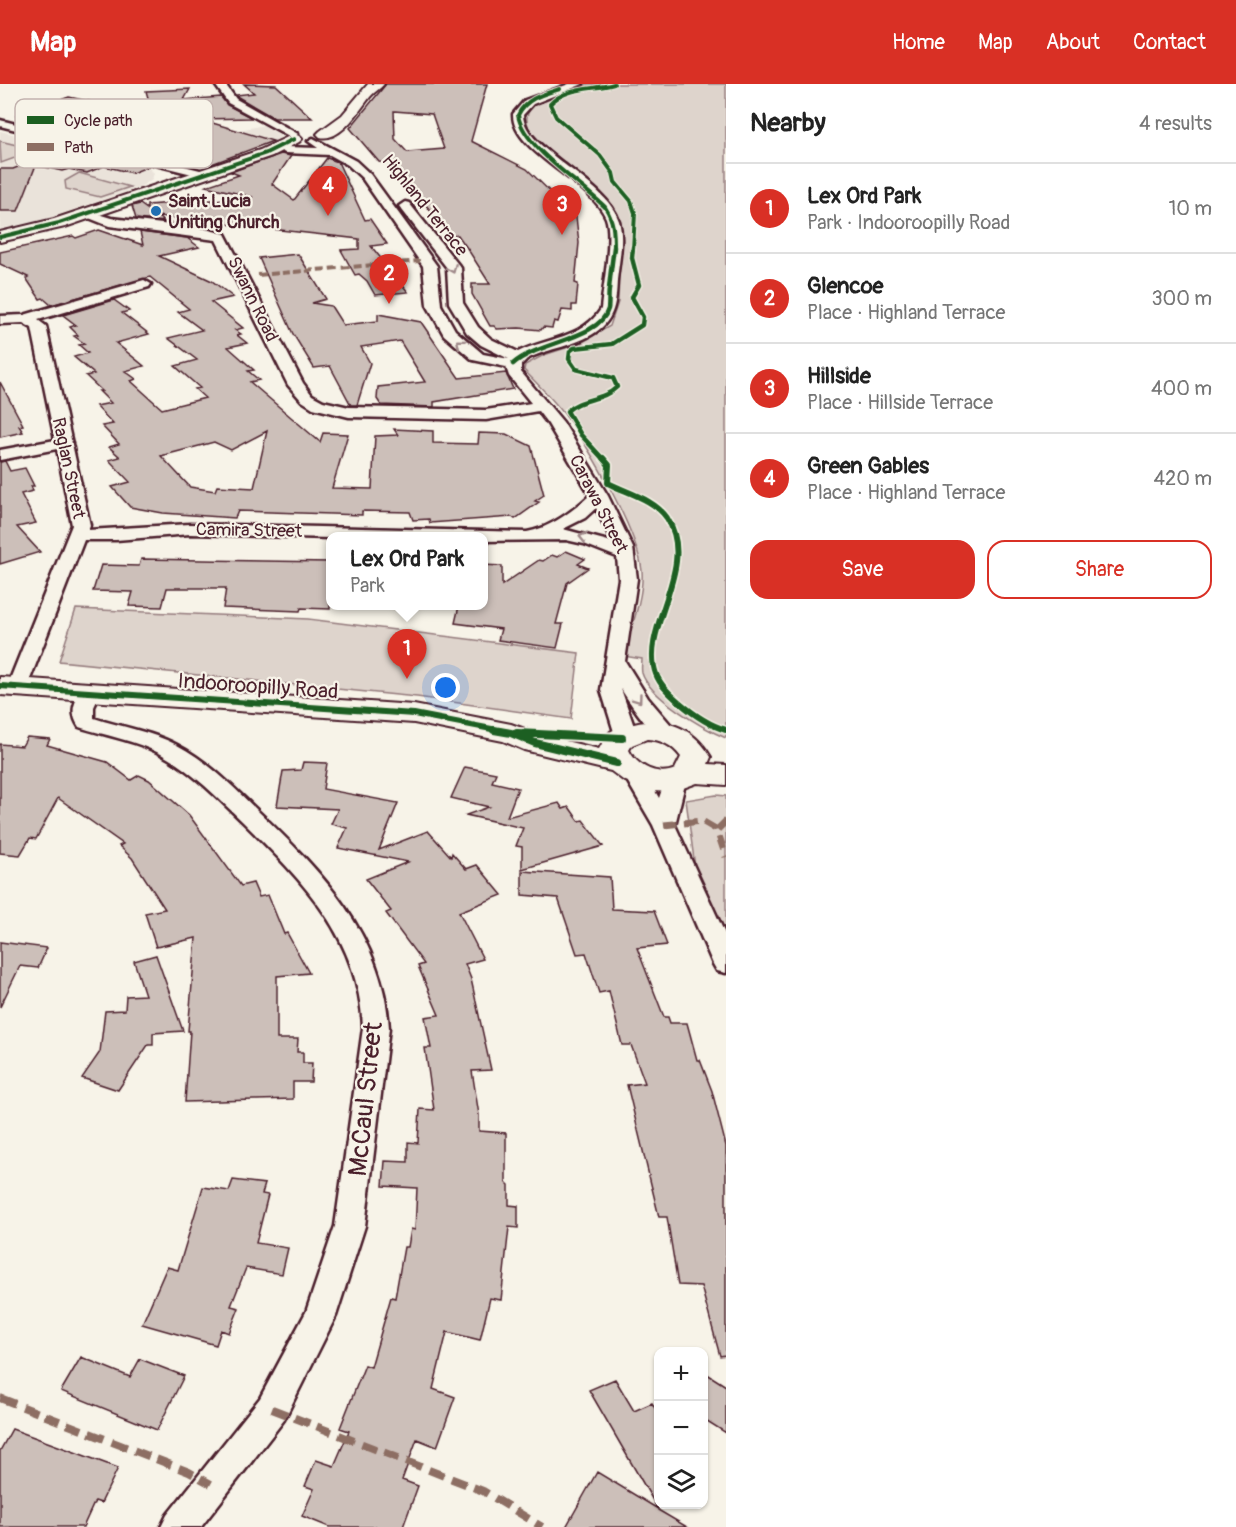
<!DOCTYPE html>
<meta charset="utf-8">
<style>
body{margin:0;font-family:Pangolin,sans-serif;background:#f2f2f2;color:#222}
.controls{position:absolute;right:18px;bottom:18px;display:grid;overflow:hidden;border-radius:12px;box-shadow:0 2px 4px #0004}
.controls button{width:54px;height:54px;display:grid;place-items:center;padding:0;border:0;border-bottom:2px solid #e0e0e0;background:#fff;color:#222;font:30px sans-serif}
.you{position:absolute;left:446px;top:604px;width:21px;height:21px;margin:-15px;border:4px solid #fff;border-radius:50%;background:#1a73e8;box-shadow:0 0 0 9px #1a73e833}
.badge{display:grid;place-items:center;width:39px;height:39px;border-radius:50%;background:#d93025;color:#fff;font-size:20px;font-weight:700}
.pin{position:absolute;translate:-50% -50px;filter:drop-shadow(0 2px 3px #0008)}
.pin::after{content:'';position:absolute;top:32px;width:21px;height:18px;background:inherit;clip-path:polygon(0 0,100% 0,50% 100%)}
.popup{position:absolute;left:326px;top:448px;width:162px;height:78px;box-sizing:border-box;display:grid;place-content:center;border-radius:12px;background:#fff;filter:drop-shadow(0 2px 4px #0005);font-size:20px;white-space:nowrap;color:#767676}
.popup b{font-size:22px;color:#222}
.popup::after{content:'';position:absolute;left:50%;top:100%;margin-left:-12px;border:12px solid transparent;border-top-color:#fff}
.list{margin:0;padding:0;list-style:none}
h2{display:flex;justify-content:space-between;align-items:center;height:78px;margin:0;padding:0 24px;font-size:26px}
h2 small{font-size:20px;font-weight:400;color:#767676}
.list li{display:grid;grid-template-columns:39px 1fr auto;gap:18px;align-items:center;box-sizing:border-box;height:90px;padding:0 24px;border-top:2px solid #e0e0e0}
.list b{display:block;font-size:22px;white-space:nowrap}
.list p{margin:0;font-size:20px;white-space:nowrap;color:#767676}
.list em{font-size:20px;font-style:normal;color:#767676}
.actions{display:flex;gap:12px;padding:18px 24px}
.actions a{flex:1;padding:14px 0;border:2px solid #d93025;border-radius:18px;text-align:center;font-size:21px;color:#d93025}
.actions .main{background:#d93025;color:#fff}
.icon{flex:none;width:33px;height:33px;fill:none;stroke:currentColor;stroke-width:2;stroke-linecap:round;stroke-linejoin:round}
.map{position:relative;flex:none;width:726px;height:1443px;overflow:hidden}
header{display:flex;align-items:center;gap:36px;box-sizing:border-box;height:84px;padding:0 30px;background:#d93025;color:#fff}
header strong{font-size:28px}
nav{display:flex;gap:33px;margin-inline-start:auto;font-size:21px}
main{display:flex}
aside{flex:1;background:#fff}
.map>svg:first-child{display:block}
</style>
<header>
<strong>Map</strong>
<nav><a>Home</a><a>Map</a><a>About</a><a>Contact</a></nav>
</header>
<main>
<div class="map">
<svg width="726" height="1443" viewBox="0 0 726 1443">
<rect width="100%" height="100%" fill="#f7f3e8"/>
<filter id="ink" filterUnits="userSpaceOnUse"><feTurbulence type="fractalNoise" baseFrequency=".0167" numOctaves="2"/><feDisplacementMap in="SourceGraphic" scale="12" xChannelSelector="R" yChannelSelector="G"/><feConvolveMatrix kernelMatrix="1 2 1 2 8 2 1 2 1" color-interpolation-filters="sRGB"/></filter>
<g filter="url(#ink)">
<path fill="#eae3da" d="M264,41L281,52L276,58L220,76L191,78L162,71L206,53Z
M0,47L148,83L154,89L152,95L142,102L44,136L0,145Z"/>
<path fill="#ded4cc" stroke="#947a7c" stroke-width="1.5" d="M588,0H726V654C704,645 649,613 642,589C641,585 642,579 642,575L623,572C630,546 644,514 642,487C638,449 591,366 567,334C555,317 539,302 524,286L525,281L544,271L581,259L610,242L618,218L621,138L613,122L597,105L534,53C507,17 563,8 588,0Z
M0,57L37,66L1,79Z
M79,89L130,103L100,113L66,105L65,97Z
M76,525L308,535L579,569L571,635L417,613L59,577Z
M716,711L726,712V853L695,783L686,716Z"/>
<path fill="#ccbfb9" stroke="#4a1f2b" stroke-width="1.5" fill-rule="evenodd" d="M244,0L276,1L312,34H274L238,13L236,11L254,9Z
M386,0H487L471,57L527,85L576,133L579,159L575,199L578,200L576,221H572V227L562,226L558,238L554,237L552,244L543,243L541,246L519,244L497,245L494,242H490L472,210V200H490L467,164L458,151L452,152L391,80L379,78L350,44ZM394,27L432,30L444,65L407,68L395,55Z
M190,5L184,16L221,13L227,21L252,34L199,35L273,57L209,81L178,70L166,75L88,56L100,51L17,31L69,13L153,31L146,7Z
M72,62L150,82L132,89L104,82L87,89L69,85L62,87L36,81L18,127H0V85H13Z
M281,70L291,72L272,100L294,116L327,74L338,78L365,136L370,135L387,160L371,162L408,208L375,211L367,197L359,190L355,191L341,166L359,165V155L156,132L165,138L136,135L132,122L140,120L147,125V121L253,113L206,102L239,91L231,88Z
M99,146L143,161L140,148L187,154L199,163L159,172L212,197L233,213L211,218L243,244L235,246L241,250L237,251L247,259L228,263L254,286L248,287L259,296L250,298L320,358L323,349L348,350L332,404L372,405L375,352L398,351L394,345L433,347V359L478,360L479,349L506,350L531,362L544,411L535,417L539,418L515,435L512,433L430,439L429,435L413,436L410,428L362,427V431L238,427L235,434L163,429L130,423L112,403L130,398L109,376L120,373L109,363L119,360L102,342L113,340L96,322L111,319L99,307H102L86,292L94,290L74,273L88,269L79,261L85,260L74,252L78,251L70,243L76,241L63,231L114,216L129,227L122,229L149,250L116,259L144,282L125,287L136,295L131,297L162,325L205,314L195,305L200,304L175,282L197,276L168,254L202,246L178,228L189,225L150,193L51,221L43,214L40,215L26,194L28,193L0,180V168L73,152L76,154ZM267,347L254,404L217,402L215,407L190,403L161,372L214,358L231,366Z
M298,170L326,215L312,219L331,222L343,241L378,237V230L421,238L459,294L506,289L513,305L434,318V323L381,321L377,315L378,303L425,298L400,257L361,263L370,279L357,321H351L330,282L314,284L293,250L259,174Z
M0,298L23,341L19,342L23,348L0,353Z
M5,377L10,387L25,384L34,402H31L33,407L21,410L36,439L17,443L40,468L0,480V378Z
M566,467L585,475L578,480L588,484L567,499L556,540H563L557,564L498,556L501,545L455,539L459,522H483V481L502,482V501L539,476L543,477L552,471L557,473Z
M141,475L330,478V525L301,524L300,527L223,524L226,504H167L162,523L129,522L133,508L93,507L101,481L139,482Z
M27,653L50,655L47,661L107,678L131,696L139,691L149,696L189,731L241,802L253,799L259,813L268,811L284,850L287,849L309,889L277,892V955H298L297,968H303V979H312L311,998H293V1015L185,1018L190,947H188L196,854L156,863L145,829L165,825L132,774L119,762L123,760L58,714L36,755L30,754L20,771L0,769V660L22,662Z
M303,678L327,679L323,705L398,719L379,766L428,747L451,773L452,769L466,785L477,781L502,811L459,828L483,875L465,880L471,895L491,986L472,987L479,1031V1047L506,1049V1098L509,1101V1121L518,1122V1144L509,1143L501,1216L490,1214L480,1256L447,1248L433,1305L455,1313L437,1363L417,1355L402,1396L418,1402L403,1443H329L302,1432L314,1405L305,1402L316,1376L334,1382L349,1347L340,1344L365,1281L371,1283L391,1213L395,1214L404,1163H408L411,1145L415,1146L417,1104L383,1102L385,1077L408,1078V1058L418,1059L420,1025L434,1026L425,964H431L425,933L439,931L418,882L424,880L386,829L391,827L366,795L408,778L338,764L347,744L331,740L338,725L277,722L283,687L301,686Z
M465,683L496,689L492,698L518,704L507,733L559,719L563,725L569,723L579,737L583,736L603,762L522,785V763L516,762L523,744L466,731L489,723L451,714Z
M522,787L610,793L612,825L654,827L667,861L637,864L664,933H668L670,939H687L697,976H700L712,1007L726,1062V1271L720,1272L701,1202L678,1201L667,1133H659L627,1001L645,999L631,961H622L609,907L599,909L586,869L577,870L558,814L522,811Z
M0,858L47,864L38,884L20,882L0,923Z
M156,871L183,947L153,949V961H148L118,1006L82,994L100,968L105,927L125,926L126,912L145,911L134,877Z
M233,1096L265,1100L262,1110L268,1111L256,1159L288,1164L282,1190L246,1184L231,1222L239,1224L229,1249L221,1246L216,1261L142,1240L167,1183L178,1186L203,1103L229,1107Z
M81,1273L130,1293L140,1275L184,1292L157,1346L61,1307Z
M704,1288L726,1302V1349L704,1335Z
M615,1295L634,1327L652,1319L658,1329V1426L687,1443H566L597,1388L658,1425L589,1306Z
M12,1345L118,1384L101,1419L95,1417L83,1443H0V1367Z"/>
<g fill="none" stroke-linecap="round" stroke-linejoin="round">
<g stroke="#4a1f2b" stroke-width="5">
<path id="minor" d="M217,0H225L236,15L298,50L293,53L289,52L228,19L216,2Z
M569,0H583L533,20L523,31C524,66 607,97 619,137C624,155 619,177 617,196C616,217 615,235 596,248C576,262 549,264 527,275L521,281V288L563,338L608,412L633,464L637,495L625,577L648,614L677,648L674,653C669,654 663,655 659,653C648,646 628,616 621,605L637,651L634,656L626,658L618,656L615,651L601,606L619,495L617,473L584,460L566,456L484,457V452L330,454L190,450L116,456H84L27,603L24,607H10L7,603L72,441L57,365L0,376V366L55,356L32,244L23,239L0,240V232L24,231L144,196L151,200L149,203L38,236L46,242L90,441L88,446L190,440L527,448C550,444 573,427 590,411L548,340L538,327L486,336L349,333L313,324L302,317L288,301L216,156L109,142L79,130L85,126L111,134L205,145L225,150L303,299L312,311L323,317L349,323L486,326L531,319L509,292L506,283L473,276L444,251L427,221L423,182L362,94L348,81L330,71L285,69L279,66L285,63L318,64L308,57L313,54L356,77L370,90L437,182L441,221L455,246L483,270L509,275L481,261L467,249L449,219L447,184L399,122L405,118L409,119L461,184L463,219L478,243L491,255L518,268C546,254 583,254 601,225C603,203 613,153 606,134C592,98 512,68 513,30L525,16ZM596,424L612,458L563,445L585,434Z
M0,36L208,88L210,90L204,93L0,42Z
M91,602L98,604L101,608L94,623V634C121,643 151,647 177,661C208,677 233,703 258,727C322,788 383,851 389,944L365,1142L336,1232L284,1336L201,1443H161L167,1431L260,1314L306,1228L335,1142L363,944C359,853 304,798 242,737C217,713 192,687 161,670C135,656 106,652 79,643C69,628 74,617 84,604Z
M636,686L644,688L659,714L667,691L675,689L683,691L686,696L675,741L726,852V889L717,887L713,880L653,741L625,693L628,688Z"/>
</g>
<g stroke="#4a1f2b" stroke-width="4">
<path id="secondary" d="M368,0H384C380,5 374,8 370,13C359,27 340,58 320,53L317,50L320,47L342,31Z
M294,50L299,52L302,55L299,58L272,72L65,143L0,158V148L54,135L260,66Z
M0,593L414,621L511,640L544,652L599,665C602,660 605,653 609,649C613,645 621,644 626,642C661,631 692,641 711,673L708,680L726,681V701L697,699L672,708L653,707L623,696L611,687L524,666L503,657L414,639L0,611ZM647,655C662,656 672,661 681,673L675,685C658,693 636,682 629,666L632,661Z"/>
</g>
<use href="#minor" fill="#f7f3e8" fill-rule="evenodd"/>
<use href="#secondary" fill="#f7f3e8" fill-rule="evenodd"/>
<path stroke="#8d6e63" stroke-width="4" stroke-dasharray="8 4" stroke-linecap="butt" d="M258,191L420,177"/>
<path stroke="#8d6e63" stroke-width="7" stroke-dasharray="13 7" stroke-linecap="butt" d="M726,737L717,746L726,773
M664,741L702,737L717,746"/>
<path stroke="#8d6e63" stroke-width="8" stroke-dasharray="16 8" stroke-linecap="butt" d="M0,1314L189,1388L211,1400
M272,1325L483,1407L542,1443"/>
<g stroke="#f7f3e8" stroke-width="6">
<path id="cycleway-far3" d="M614,0C593,6 566,3 550,20L556,33L600,71L613,89L615,98L631,117L635,129L633,165
M560,5C544,10 526,14 518,31C523,63 581,99 605,123C614,137 614,148 614,165
M0,153L59,139L266,69L294,55"/>
</g>
<g stroke="#f7f3e8" stroke-width="7">
<path id="cycleway-far2" d="M513,280C537,258 600,255 608,225C609,219 608,211 609,206C610,192 612,178 614,163
M604,376L581,351L567,327C580,314 603,317 617,303L613,294L576,285L569,275L570,267L574,264L612,260L642,241L643,233L632,213L639,201L632,174L633,163"/>
</g>
<g stroke="#f7f3e8" stroke-width="9">
<path id="cycleway-far1" d="M603,374L609,381L608,399C627,409 654,415 667,434C699,484 639,544 656,590C660,601 670,610 679,618C693,630 708,641 726,646
M0,602L414,630L502,647"/>
</g>
<g stroke="#f7f3e8" stroke-width="12">
<path id="cycleway" d="M494,646L511,649L535,659L617,679
M517,649L622,654"/>
</g>
<use href="#cycleway-far3" stroke="#1b5e20" stroke-width="4"/>
<use href="#cycleway-far2" stroke="#1b5e20" stroke-width="4.5"/>
<use href="#cycleway-far1" stroke="#1b5e20" stroke-width="6"/>
<use href="#cycleway" stroke="#1b5e20" stroke-width="8"/>
</g>
<defs><path id="oneway-chevron" d="M-2-3.5L2.5 0L-2 3.5" fill="none" stroke-width="1.6" stroke-linecap="round" stroke-linejoin="round" transform="scale(1.5)"/></defs>
<g stroke="#a0898a">
<use href="#oneway-chevron" transform="translate(452 185) rotate(67)"/>
<use href="#oneway-chevron" transform="translate(460 259) rotate(-140)"/>
<use href="#oneway-chevron" transform="translate(583 453) rotate(-167)"/>
<use href="#oneway-chevron" transform="translate(638 615) rotate(54)"/>
</g>
</g>
<circle fill="#1f6fb2" stroke="#f7f3e8" stroke-width="2" cx="156" cy="127" r="6"/>
<g text-anchor="middle" stroke-width="4.5" stroke-linejoin="round" paint-order="stroke">
<g font-size="18" font-weight="bold" fill="#4a1f2b" stroke="#f7f3e8" text-anchor="start">
<text x="168" y="123">Saint Lucia<tspan x="168" dy="21">Uniting Church</tspan></text>
</g>
<g font-size="18" fill="#4a1f2b" stroke="#f7f3e8">
<text transform="translate(425 121) rotate(51)" y="6">Highland Terrace</text>
<text transform="translate(253 215) rotate(64)" y="6">Swann Road</text>
<text transform="translate(69 384) rotate(78)" y="6">Raglan Street</text>
<text transform="translate(599 420) rotate(63)" y="6">Carawa Street</text>
<text transform="translate(249 446) rotate(1)" y="6">Camira Street</text>
</g>
<g font-size="21" fill="#4a1f2b" stroke="#f7f3e8">
<text transform="translate(258 602) rotate(4)" y="7">Indooroopilly Road</text>
</g>
<g font-size="26" fill="#4a1f2b" stroke="#f7f3e8">
<text transform="translate(365 1015) rotate(-84)" y="9">McCaul Street</text>
</g>
</g>
<rect x="15" y="15" width="198" height="69" rx="9" fill="#f7f3e8" stroke="#c3b3af" stroke-width="1.5"/>
<rect x="27" y="32" width="27" height="8" fill="#1b5e20"/>
<rect x="27" y="59" width="27" height="8" fill="#8d6e63"/>
<g font-size="16" fill="#4a1f2b">
<text x="64" y="42">Cycle path</text>
<text x="64" y="69">Path</text>
</g>
</svg>
<div class="controls">
<button>+</button>
<button>−</button>
<button><svg class="icon" aria-label="layers" viewBox="0 0 24 24"><path d="M12 4l9 5-9 5-9-5zM3 14l9 5 9-5"/></svg></button>
</div>
<div class="you"></div>
<div class="pin badge" style="left:407px;top:595px">1</div>
<div class="popup"><b>Lex Ord Park</b>Park</div>
<div class="pin badge" style="left:389px;top:220px">2</div>
<div class="pin badge" style="left:562px;top:151px">3</div>
<div class="pin badge" style="left:328px;top:132px">4</div>
</div>
<aside>
<h2>Nearby<small>4 results</small></h2>
<ul class="list">
<li><span class="badge">1</span><div><b>Lex Ord Park</b><p>Park · Indooroopilly Road</p></div><em>10 m</em></li>
<li><span class="badge">2</span><div><b>Glencoe</b><p>Place · Highland Terrace</p></div><em>300 m</em></li>
<li><span class="badge">3</span><div><b>Hillside</b><p>Place · Hillside Terrace</p></div><em>400 m</em></li>
<li><span class="badge">4</span><div><b>Green Gables</b><p>Place · Highland Terrace</p></div><em>420 m</em></li>
</ul>
<div class="actions"><a class="main">Save</a><a>Share</a></div>
</aside>
</main>
